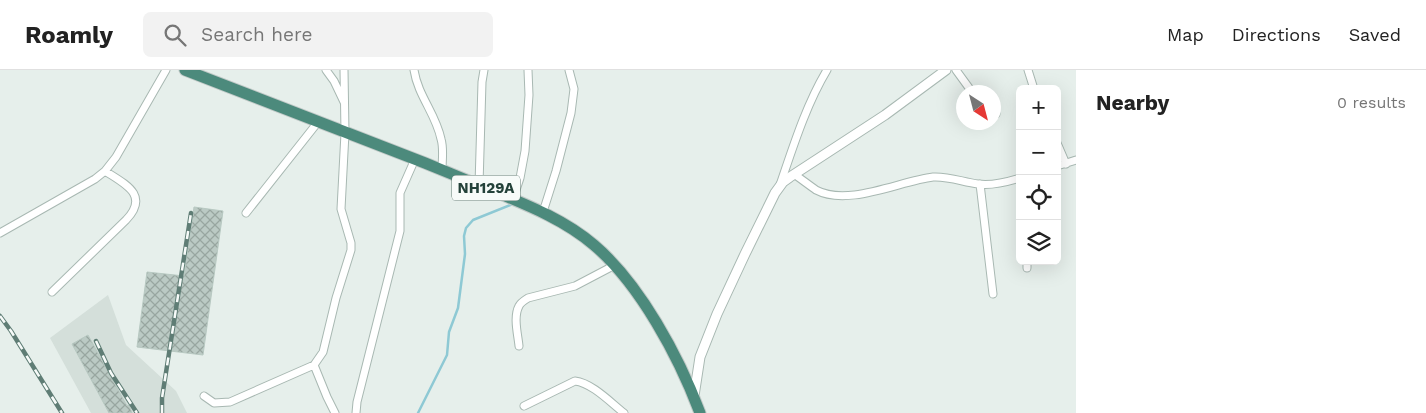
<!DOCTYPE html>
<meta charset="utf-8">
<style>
body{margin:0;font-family:"Work Sans",sans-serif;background:#f2f2f2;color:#222}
.controls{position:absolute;right:15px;top:15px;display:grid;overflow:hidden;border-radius:8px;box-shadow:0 5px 20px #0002}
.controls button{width:45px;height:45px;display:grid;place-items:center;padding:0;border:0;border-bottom:1px solid #e0e0e0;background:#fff;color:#222;font:25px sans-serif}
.compass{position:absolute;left:956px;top:15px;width:45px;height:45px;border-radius:50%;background:#fff;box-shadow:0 5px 20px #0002;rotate:144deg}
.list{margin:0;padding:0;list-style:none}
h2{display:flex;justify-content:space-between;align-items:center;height:65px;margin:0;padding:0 20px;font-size:21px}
h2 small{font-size:16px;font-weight:400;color:#767676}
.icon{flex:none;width:28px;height:28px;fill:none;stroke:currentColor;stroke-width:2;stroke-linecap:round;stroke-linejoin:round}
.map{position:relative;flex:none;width:1076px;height:343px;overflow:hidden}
header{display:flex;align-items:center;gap:30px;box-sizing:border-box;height:70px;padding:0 25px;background:#fff;border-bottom:1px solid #e0e0e0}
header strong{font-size:24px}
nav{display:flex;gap:28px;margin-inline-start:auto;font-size:18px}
.search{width:350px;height:45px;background:#f2f2f2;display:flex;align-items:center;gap:12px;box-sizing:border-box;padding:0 18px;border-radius:8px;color:#767676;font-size:19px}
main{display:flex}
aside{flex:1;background:#fff}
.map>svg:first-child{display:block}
</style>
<header>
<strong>Roamly</strong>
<div class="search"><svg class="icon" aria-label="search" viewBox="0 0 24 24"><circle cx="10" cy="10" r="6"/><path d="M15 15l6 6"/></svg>Search here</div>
<nav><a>Map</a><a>Directions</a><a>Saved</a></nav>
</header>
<main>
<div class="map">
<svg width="1076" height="343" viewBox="0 0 1076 343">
<defs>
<pattern id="building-cross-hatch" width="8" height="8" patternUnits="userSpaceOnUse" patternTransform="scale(1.25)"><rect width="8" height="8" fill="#bbcac4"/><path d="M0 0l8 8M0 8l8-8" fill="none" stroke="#98a6a0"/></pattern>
</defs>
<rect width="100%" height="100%" fill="#e6efeb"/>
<path fill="#d4dfda" d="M108,225L126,275L176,321L187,343H91L50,268Z"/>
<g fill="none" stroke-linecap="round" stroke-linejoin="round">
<path stroke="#8ec9d4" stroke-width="2.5" d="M418,343L447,285L449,262L458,238L465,184L464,166L466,158L473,150L513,134"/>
</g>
<path fill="url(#building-cross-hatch)" stroke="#b8c9c2" d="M194,137L223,141L203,285L137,277L147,202L184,206Z
M88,265L127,336L129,335L132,343H109L72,274Z"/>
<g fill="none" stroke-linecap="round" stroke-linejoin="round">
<g stroke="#a8b8b2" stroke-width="9">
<path id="minor" d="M326,0L334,11L344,32
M414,0C418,26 436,44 441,69C444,79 442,90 442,100
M956,0L972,22
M1028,0L1034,19
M994,42L996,44
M1057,73L1066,94
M1057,96L1076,90
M794,104C801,109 809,115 816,120C848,137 900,111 933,107C948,106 963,112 978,114C991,116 1007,112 1020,108
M980,114L993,224
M479,115L482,12L484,0
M780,115C793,77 806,35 827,0
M513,129L520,108L525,81L529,25L528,0
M543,142L556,101L571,43L574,19L569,0
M246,143L318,52
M0,163L95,109L105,101L116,87L166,0
M1027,191V198
M52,222L126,150C150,125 125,114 105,101
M519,276C518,265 513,247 519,236C521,232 525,230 528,228L575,216L615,195
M314,295L327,327L335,343
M204,326L214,333L230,332L314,295L323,282L336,228L351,180V173L341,139L345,63L344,0
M524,336L575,311C592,313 610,332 624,343
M356,343L357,332L400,161V123L415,89"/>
</g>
<g stroke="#a8b8b2" stroke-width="11">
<path id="tertiary" d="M694,326L700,287L717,244L745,184L775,123L783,112L790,107L885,45L946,0"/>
</g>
<g stroke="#c2cac8" stroke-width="13">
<path id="trunk" d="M185,0C265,31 345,62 425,93C449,103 474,113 498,123C532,137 566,151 594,175C640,214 679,287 700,343"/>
</g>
<use href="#minor" stroke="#fff" stroke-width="7"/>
<use href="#tertiary" stroke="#fff" stroke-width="9"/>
<use href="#trunk" stroke="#4c8a7c" stroke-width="11"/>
<g stroke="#5f7d75" stroke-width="4.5">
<path id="rail" d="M0,246L11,261L62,343
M96,271L111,303L137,343
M162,343V328L191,143"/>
</g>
<use href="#rail" stroke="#f7fbf9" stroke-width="2.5" stroke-dasharray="8" stroke-linecap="butt"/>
</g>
<g text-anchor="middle" stroke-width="5" stroke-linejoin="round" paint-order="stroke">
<rect fill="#f7fbf9" stroke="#637a73" stroke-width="1" x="452" y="105.5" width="68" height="25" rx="4"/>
<g font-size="15" font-weight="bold" fill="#24423a">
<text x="486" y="123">NH129A</text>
</g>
</g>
</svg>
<div class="controls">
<button>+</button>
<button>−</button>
<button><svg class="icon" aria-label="locate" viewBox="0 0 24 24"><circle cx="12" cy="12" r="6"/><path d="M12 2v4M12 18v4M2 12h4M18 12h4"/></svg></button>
<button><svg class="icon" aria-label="layers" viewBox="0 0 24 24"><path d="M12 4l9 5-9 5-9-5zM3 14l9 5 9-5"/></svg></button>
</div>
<svg class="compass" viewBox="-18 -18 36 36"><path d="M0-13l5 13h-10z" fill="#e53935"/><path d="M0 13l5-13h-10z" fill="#767676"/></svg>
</div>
<aside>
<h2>Nearby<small>0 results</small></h2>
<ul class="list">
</ul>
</aside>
</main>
